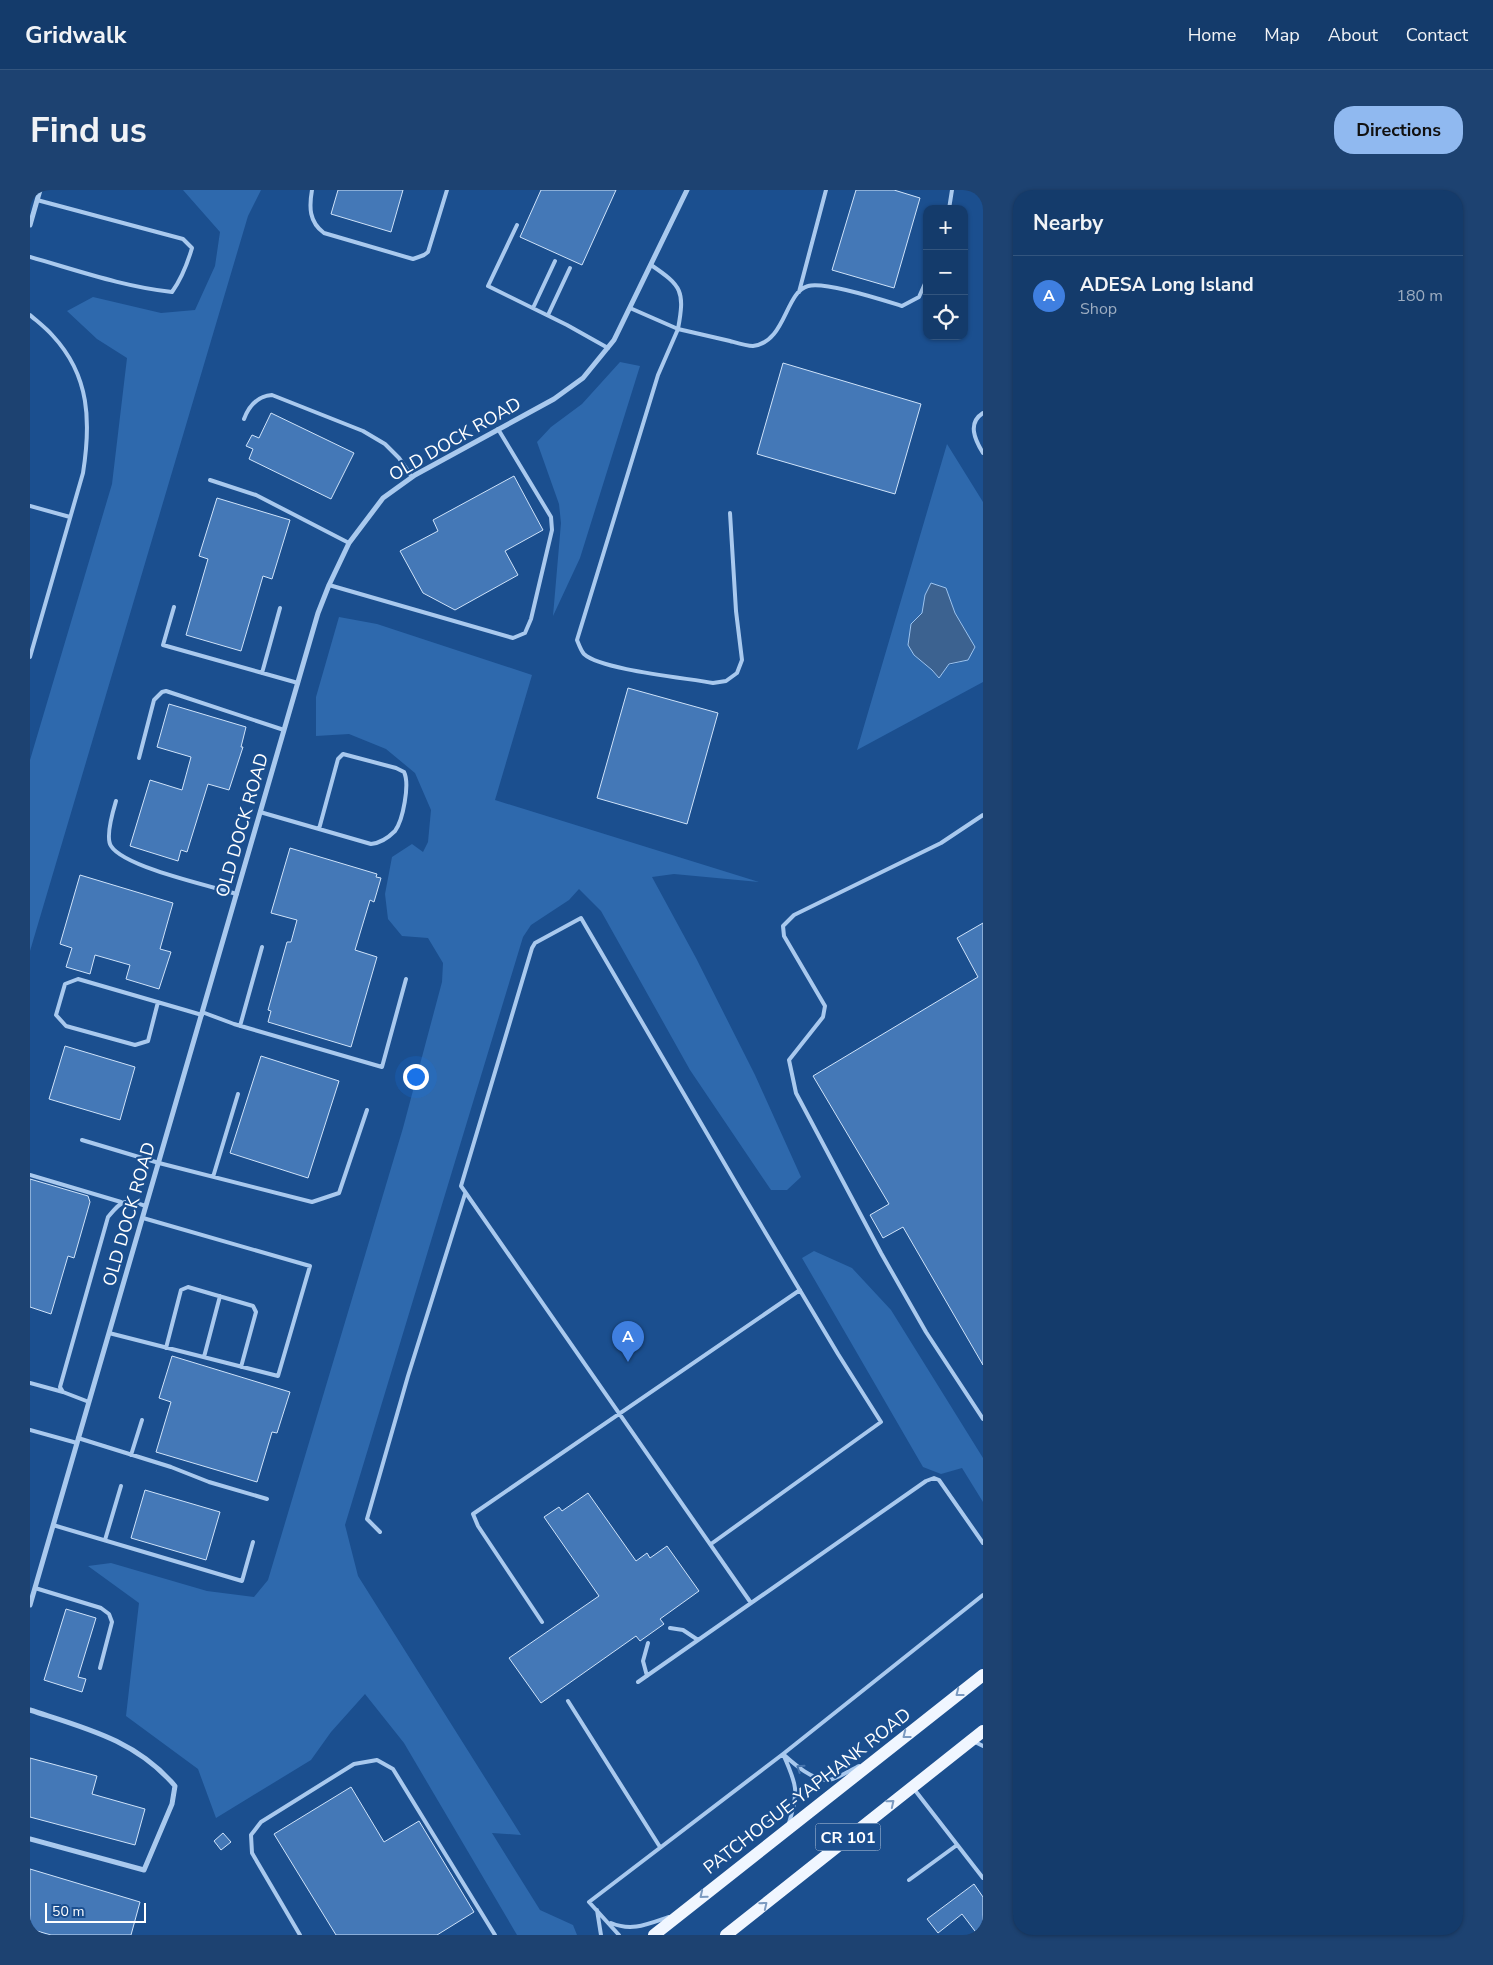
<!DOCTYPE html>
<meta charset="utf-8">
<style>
body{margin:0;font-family:"Nunito Sans",sans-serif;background:#1d4271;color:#f1f3f6}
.controls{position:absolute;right:15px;top:15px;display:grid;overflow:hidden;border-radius:10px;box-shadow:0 1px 4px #0004}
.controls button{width:45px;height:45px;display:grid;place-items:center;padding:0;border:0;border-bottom:1px solid #33557e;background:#143b6b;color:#f1f3f6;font:25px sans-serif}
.scale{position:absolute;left:15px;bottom:12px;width:101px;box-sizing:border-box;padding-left:5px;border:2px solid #fff;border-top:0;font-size:14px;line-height:18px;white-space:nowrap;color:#fff;-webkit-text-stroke:4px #1b4f8f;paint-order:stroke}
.you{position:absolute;left:385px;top:886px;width:18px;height:18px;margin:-12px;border:4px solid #fff;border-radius:50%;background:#1a73e8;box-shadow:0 0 0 8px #1a73e833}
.badge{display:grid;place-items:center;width:32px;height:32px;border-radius:50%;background:#90b9f0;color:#fff;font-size:16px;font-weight:700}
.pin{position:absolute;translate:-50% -41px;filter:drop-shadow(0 1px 2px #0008)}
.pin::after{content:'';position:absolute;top:26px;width:18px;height:15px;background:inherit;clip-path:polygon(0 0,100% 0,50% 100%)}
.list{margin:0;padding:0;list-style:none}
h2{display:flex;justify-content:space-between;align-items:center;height:65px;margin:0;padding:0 20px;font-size:21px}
h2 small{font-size:16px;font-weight:400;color:#9dadc1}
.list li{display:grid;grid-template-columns:32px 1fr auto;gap:15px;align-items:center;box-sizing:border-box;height:80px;padding:0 20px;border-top:1px solid #33557e}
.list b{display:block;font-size:19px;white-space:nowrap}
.list p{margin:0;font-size:16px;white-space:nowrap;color:#9dadc1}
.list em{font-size:16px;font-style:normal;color:#9dadc1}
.icon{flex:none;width:28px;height:28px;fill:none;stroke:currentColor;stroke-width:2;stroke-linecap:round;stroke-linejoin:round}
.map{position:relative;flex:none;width:953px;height:1745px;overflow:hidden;border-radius:20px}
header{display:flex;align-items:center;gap:30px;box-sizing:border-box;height:70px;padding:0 25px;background:#143b6b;border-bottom:1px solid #33557e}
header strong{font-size:24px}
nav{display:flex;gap:28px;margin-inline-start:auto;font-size:18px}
.intro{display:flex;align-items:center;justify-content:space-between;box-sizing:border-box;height:120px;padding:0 30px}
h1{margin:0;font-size:35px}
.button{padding:12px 22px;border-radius:20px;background:#90b9f0;color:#111;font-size:18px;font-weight:700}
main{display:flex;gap:30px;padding:0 30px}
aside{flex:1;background:#143b6b;border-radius:20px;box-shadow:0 1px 4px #0004}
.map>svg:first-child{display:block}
</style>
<header>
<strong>Gridwalk</strong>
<nav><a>Home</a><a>Map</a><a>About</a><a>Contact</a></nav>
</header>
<div class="intro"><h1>Find us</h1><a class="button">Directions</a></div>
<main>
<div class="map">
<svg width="953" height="1745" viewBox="0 0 953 1745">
<rect width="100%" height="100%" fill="#1b4f8f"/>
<path fill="#2e69ad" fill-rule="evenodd" d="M153,0H231L218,26L0,761V570L82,294L97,168L67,149L37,121L63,107L131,123L165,120L185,76L190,42Z
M590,172L610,176L550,368L523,426L531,333L529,314L507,252L521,237L552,214Z
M917,254L953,312V492L827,560ZM916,398L925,423L936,441L938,470L902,480L884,465L880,444L881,434L892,423L895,405Z
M309,427L347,434L502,485L465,610L729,692L644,684L622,687L666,768L725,885L771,987L757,1000H741L660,880L571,721L549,699L539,710L501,735L493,747L315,1335L328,1386L491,1645L462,1643L510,1720L543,1735L547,1745H487L374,1553L335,1504L301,1542L281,1570L186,1628L168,1579L96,1526L109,1413L58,1376L81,1373L177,1401L224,1407L238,1390L373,938L412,792L413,773L398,748L372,746L358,729L355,704L362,667L382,654L393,662L398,652L401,620L385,583L356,559L319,544L286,546V507Z
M784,1061L822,1078L861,1120L953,1268V1312L932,1278L911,1284L893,1277L772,1068Z"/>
<path fill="#3c6290" stroke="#9cc4f0" d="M901,393L916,398L925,423L945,457L938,470L919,474L909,488L902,480L884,465L878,455L881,434L892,423L895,405Z"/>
<path fill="#4478b7" stroke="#cfe3fa" d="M308,0H373L361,42L301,24Z
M511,0H586L552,75L490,47Z
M826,0H864L890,8L864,98L802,80Z
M753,173L891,214L865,304L727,264Z
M241,223L324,263L301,309L219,269L223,259L216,256L222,245L229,248Z
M484,286L513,340L475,361L488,385L425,420L393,403L370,361L408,341L403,330Z
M187,308L260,330L242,389L233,386L211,461L156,445L178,369L169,366Z
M598,498L688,523L657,634L567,608Z
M139,514L216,537L211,557H213L199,600L178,594L157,662L151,660L148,671L100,656L120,590L152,600L161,567L127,557Z
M260,658L347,684L346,687L351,688L344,712L340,710L325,760L347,767L321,857L238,832L241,821L238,820L257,752H261L267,730L241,723Z
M50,685L143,713L130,759L141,762L129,799L96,789L100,775L65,765L60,784L36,777L42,758L30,754Z
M953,733V1175L873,1037L853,1048L840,1025L859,1014L783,886L948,787L927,748Z
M35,856L105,877L90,930L19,909Z
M231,866L309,891L278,988L200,963Z
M0,989L58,1006L60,1012L44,1068L38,1066L21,1124L0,1117Z
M142,1166L260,1202L247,1243L242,1242L227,1292L126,1262L141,1212L129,1208Z
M115,1300L190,1322L176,1370L101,1348Z
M558,1303L606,1371L617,1363L620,1368L637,1356L669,1401L630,1429L634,1434L610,1451L606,1446L511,1513L479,1468L569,1406L514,1327L529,1317L532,1321Z
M36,1419L66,1428L48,1487L56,1489L52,1502L14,1490Z
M0,1568L67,1586L62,1604L115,1619L105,1655L0,1627Z
M321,1597L354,1652L389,1631L444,1722L407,1745H306L244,1644Z
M193,1643L201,1652L191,1660L184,1651Z
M0,1679L110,1712L101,1745H21L0,1739Z
M944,1694L953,1707V1745H948L932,1724L908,1743L897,1729Z"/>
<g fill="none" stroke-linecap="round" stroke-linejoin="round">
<path stroke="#a9c9ee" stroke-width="4" d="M282,0C279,17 279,32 294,43L383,69L394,65L398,62L417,0
M919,19L922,0
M487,35L458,96L537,135L578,158
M0,67C46,80 94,97 142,102C152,88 157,75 162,58L153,49L7,10
M621,75C652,96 655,101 648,139C665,143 683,147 700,151C707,153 716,156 723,156C756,152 755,102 778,96C795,91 853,110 872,116L889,107L897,89
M769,102L796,0
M503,118L525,71
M600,118L648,139L628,185L547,450C549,455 551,461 554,464C571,480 657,488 683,493L696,491L707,483L712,470L706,421L700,323
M0,125C8,132 16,138 23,146C60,186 61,232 53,283L0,467
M518,125L540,78
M953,223C937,233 945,250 953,263
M214,229C219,216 228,206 242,205L333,241L355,254L369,268L382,287
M180,290L226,305L319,353
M0,316L40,327
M299,395L483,448L495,443L501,429L522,340L521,327L468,239
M144,417L133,455L268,493
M232,483L250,418
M109,568L124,510L132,502L136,501L254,540
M86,611C83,621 75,647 81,656C94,677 180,696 207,704
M230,622L341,654C351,653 358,648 365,641C373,630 380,594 374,582L366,578L313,564L308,569L289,639
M953,625L911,653L764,725L753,736L754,746L795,816L793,827L759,870L766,903L851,1063L896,1142L953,1229
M128,812L118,851L105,855L36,836L26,825L35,794L48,789L155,820L172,825
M172,822L204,834L352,877L376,789
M210,836L232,757
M52,950L129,973L282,1012L309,1003L337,920
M0,985L91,1012
M183,987L208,904
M79,1143L248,1186L280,1076L113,1028
M136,1158L151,1100L158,1097L223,1116L226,1122L211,1177
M174,1167L190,1106
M0,1193L33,1202
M59,1212L33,1202L30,1197L78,1027C93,1009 94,1009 116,1016
M0,1240L47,1253
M48,1248L141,1277L179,1292L237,1309
M101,1265L112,1230
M23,1335L212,1391L223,1352
M350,1342L337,1329L378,1186L435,1004
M75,1350L91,1296
M681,1354L851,1232L808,1164L710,1000L551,728L505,753L502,758L431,996L721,1413
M5,1398L71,1418L79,1424L82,1432L70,1478
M512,1432L448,1336L443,1324L770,1100
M640,1438L653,1440L668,1450
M617,1486L613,1471L618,1453
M608,1492L896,1291L904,1288L909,1290L953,1353
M538,1511L630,1657
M943,1551L953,1556
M884,1599L953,1688
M759,1633C769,1601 767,1595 753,1564C764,1574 783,1591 799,1590C806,1589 821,1580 829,1576
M879,1690L927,1655
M567,1720L571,1745
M581,1733C602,1742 618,1734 639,1727
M270,1745L222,1663L221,1645L231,1632L324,1574L347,1570L363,1579L465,1745
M589,1745L559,1712L753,1564L953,1405"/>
<path stroke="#a9c9ee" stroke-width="5" d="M0,35L10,0
M0,1415L288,423L299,395L319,353L353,308L385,285L524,209L553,188L584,150L657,0
M0,1520C55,1538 106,1550 145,1596L142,1614L114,1680L0,1649"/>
<path stroke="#f0f6ff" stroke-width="12" d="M624,1745L953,1485
M696,1745L953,1541"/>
</g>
<defs><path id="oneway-chevron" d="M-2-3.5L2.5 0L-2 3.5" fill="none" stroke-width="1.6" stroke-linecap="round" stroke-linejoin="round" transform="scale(1.25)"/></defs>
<g stroke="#7b9ac1">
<use href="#oneway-chevron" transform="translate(929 1503) rotate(142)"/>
<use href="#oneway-chevron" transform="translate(876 1545) rotate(142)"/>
<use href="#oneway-chevron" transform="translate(861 1613) rotate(-39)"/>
<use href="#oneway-chevron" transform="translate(673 1705) rotate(141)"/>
<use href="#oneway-chevron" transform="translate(734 1715) rotate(-39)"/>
</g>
<use stroke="#4674ac" href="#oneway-chevron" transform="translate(770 1578) rotate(-146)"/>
<g text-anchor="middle" stroke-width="4.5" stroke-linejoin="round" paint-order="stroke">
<rect fill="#1b4f8f" stroke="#bbcadd" stroke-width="1" x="785.5" y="1633.5" width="65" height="27" rx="4"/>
<g font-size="16" font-weight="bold" fill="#fff">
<text x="818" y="1653">CR 101</text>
</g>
<g font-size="18" fill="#fff" stroke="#1b4f8f">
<text transform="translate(425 249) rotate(-30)" y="6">OLD DOCK ROAD</text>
<text transform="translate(212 635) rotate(-74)" y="6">OLD DOCK ROAD</text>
<text transform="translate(99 1024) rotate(-74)" y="6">OLD DOCK ROAD</text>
<text transform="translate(777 1601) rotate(-38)" y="6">PATCHOGUE-YAPHANK ROAD</text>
</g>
</g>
</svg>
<div class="controls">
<button>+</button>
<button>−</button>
<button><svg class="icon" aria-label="locate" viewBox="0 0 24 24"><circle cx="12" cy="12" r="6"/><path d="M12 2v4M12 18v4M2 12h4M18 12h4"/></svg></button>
</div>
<div class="scale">50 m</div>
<div class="you"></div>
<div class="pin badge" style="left:598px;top:1172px;background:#3f7fe0">A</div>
</div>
<aside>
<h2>Nearby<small></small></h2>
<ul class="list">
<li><span class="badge" style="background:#3f7fe0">A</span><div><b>ADESA Long Island</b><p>Shop</p></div><em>180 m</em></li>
</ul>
</aside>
</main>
